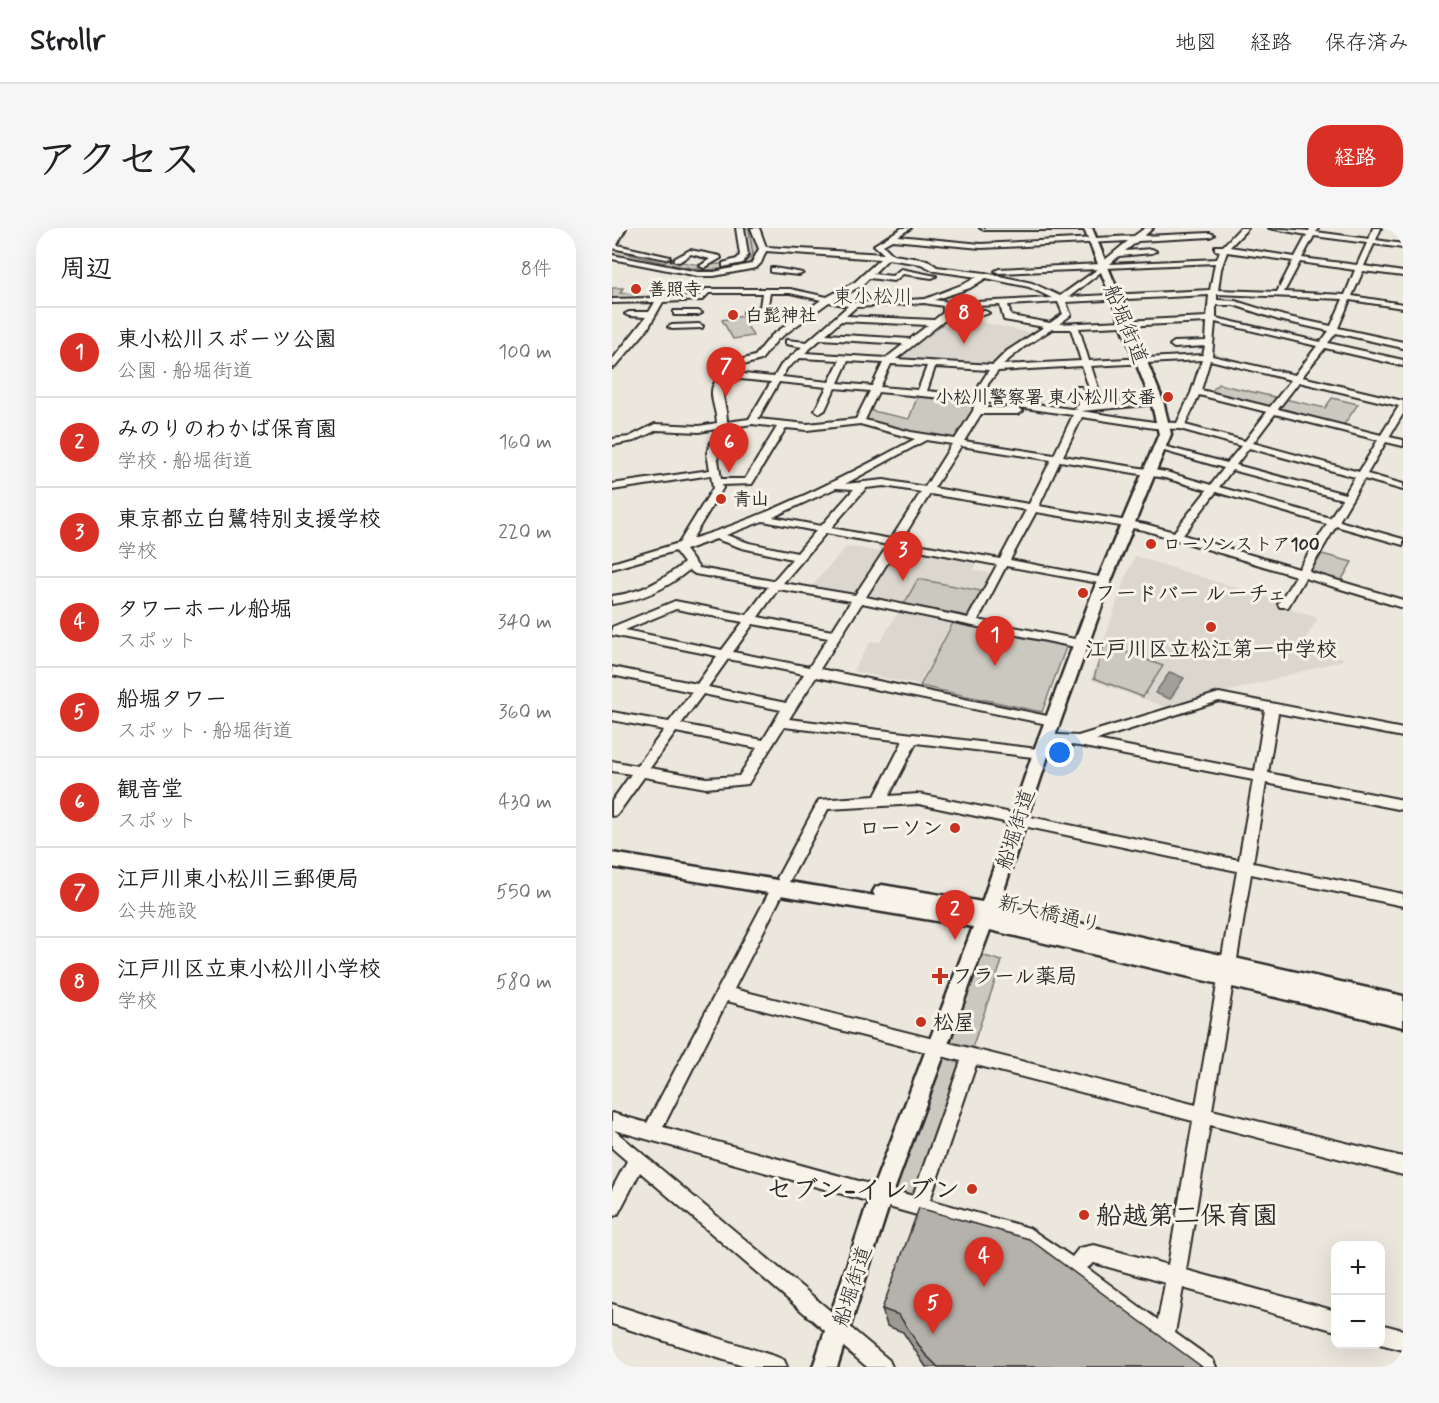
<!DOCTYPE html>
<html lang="ja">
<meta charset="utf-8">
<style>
body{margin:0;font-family:Mynerve,"Klee One",sans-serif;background:#f6f6f6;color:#202124}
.controls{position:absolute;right:18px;bottom:18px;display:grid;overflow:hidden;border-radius:12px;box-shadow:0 6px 24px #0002}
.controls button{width:54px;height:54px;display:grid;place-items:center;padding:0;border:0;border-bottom:2px solid #e0e0e0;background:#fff;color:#202124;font:30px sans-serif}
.you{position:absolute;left:448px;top:525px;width:21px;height:21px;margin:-15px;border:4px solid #fff;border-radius:50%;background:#1a73e8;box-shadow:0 0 0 9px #1a73e833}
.badge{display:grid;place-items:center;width:39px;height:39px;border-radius:50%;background:#d93025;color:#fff;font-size:20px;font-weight:700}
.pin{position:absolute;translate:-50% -50px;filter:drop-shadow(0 2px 3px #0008)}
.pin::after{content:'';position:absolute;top:32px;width:21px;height:18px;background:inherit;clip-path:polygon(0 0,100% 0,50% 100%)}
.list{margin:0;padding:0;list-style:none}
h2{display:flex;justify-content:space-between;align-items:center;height:78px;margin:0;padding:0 24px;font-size:26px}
h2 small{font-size:20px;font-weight:400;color:#757577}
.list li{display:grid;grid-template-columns:39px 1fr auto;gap:18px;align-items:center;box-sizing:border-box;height:90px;padding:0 24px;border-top:2px solid #e0e0e0}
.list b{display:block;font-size:22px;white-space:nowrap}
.list p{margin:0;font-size:20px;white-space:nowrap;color:#757577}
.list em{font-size:20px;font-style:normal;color:#757577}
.map{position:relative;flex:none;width:791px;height:1139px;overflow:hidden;border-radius:24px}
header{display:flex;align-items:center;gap:36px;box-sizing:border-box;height:84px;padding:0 30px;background:#fff;border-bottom:2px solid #e0e0e0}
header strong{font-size:28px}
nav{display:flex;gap:33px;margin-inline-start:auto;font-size:21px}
.intro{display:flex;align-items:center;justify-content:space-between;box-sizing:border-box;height:144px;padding:0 36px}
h1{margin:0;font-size:42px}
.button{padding:15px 27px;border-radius:24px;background:#d93025;color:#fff;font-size:21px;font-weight:700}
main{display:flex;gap:36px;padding:0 36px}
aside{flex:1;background:#fff;border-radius:24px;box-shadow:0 6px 24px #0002}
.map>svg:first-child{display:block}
</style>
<header>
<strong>Strollr</strong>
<nav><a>地図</a><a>経路</a><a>保存済み</a></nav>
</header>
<div class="intro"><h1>アクセス</h1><a class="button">経路</a></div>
<main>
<aside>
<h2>周辺<small>8件</small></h2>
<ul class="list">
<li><span class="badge">1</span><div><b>東小松川スポーツ公園</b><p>公園 · 船堀街道</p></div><em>100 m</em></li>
<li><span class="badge">2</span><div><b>みのりのわかば保育園</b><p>学校 · 船堀街道</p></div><em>160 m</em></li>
<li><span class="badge">3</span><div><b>東京都立白鷺特別支援学校</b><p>学校</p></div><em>220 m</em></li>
<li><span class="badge">4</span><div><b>タワーホール船堀</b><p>スポット</p></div><em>340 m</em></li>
<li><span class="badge">5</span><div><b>船堀タワー</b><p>スポット · 船堀街道</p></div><em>360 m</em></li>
<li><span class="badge">6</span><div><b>観音堂</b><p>スポット</p></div><em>430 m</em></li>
<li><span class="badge">7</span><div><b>江戸川東小松川三郵便局</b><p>公共施設</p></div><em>550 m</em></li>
<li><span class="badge">8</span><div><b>江戸川区立東小松川小学校</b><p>学校</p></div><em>580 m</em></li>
</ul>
</aside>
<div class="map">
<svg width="791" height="1139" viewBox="0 0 791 1139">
<rect width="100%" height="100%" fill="#ebe7dd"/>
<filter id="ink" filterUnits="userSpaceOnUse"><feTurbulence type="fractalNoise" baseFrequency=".0167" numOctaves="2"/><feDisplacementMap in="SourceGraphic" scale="12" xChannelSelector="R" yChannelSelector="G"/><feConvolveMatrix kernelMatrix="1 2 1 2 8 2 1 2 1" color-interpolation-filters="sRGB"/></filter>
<g filter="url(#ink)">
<path fill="#dbd7ce" d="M337,87L419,105L390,127L381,138L281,130Z
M235,318L279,326L284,319L290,318L366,332L362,342L381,346L357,389L199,359Z
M523,328L666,373L664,377L703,389L705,392L690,416L731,430V432L556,480L479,452L513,350Z
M287,383L341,393L307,457L241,443L259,413L268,414Z"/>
<path fill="#cbc8bf" stroke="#7b7a75" stroke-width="1.5" d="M130,0H142L149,21L143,35L102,45H87L0,27V19C47,25 88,49 134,29Z
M0,60H11L8,65L26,66L25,69L57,67L60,63L88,65L85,69L0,71Z
M130,88L141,108L121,111L110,92Z
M606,156L667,170L660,180L598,165Z
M306,167L365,172L364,182L342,211L291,203L252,191L256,182L297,191Z
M720,170L746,176L731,198L666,182L673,171L713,180Z
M710,326L740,334L729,353L699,343Z
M306,351L369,363L356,388L292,376Z
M342,393L451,415L454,419L430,484L308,458Z
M492,416L551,438L531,469L482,450Z
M369,727L390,733L360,820L338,817Z
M332,829L351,837L312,970L284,962Z"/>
<path fill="#a29f98" stroke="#72716c" stroke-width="1.5" d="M558,444L572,450L558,471L543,465Z"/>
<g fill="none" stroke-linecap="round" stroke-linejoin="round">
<path stroke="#72716c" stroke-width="1.5" d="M17,26C51,34 115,56 141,27L137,0"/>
<g stroke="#2b2b2b" stroke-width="4">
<path id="minor" d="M6,0H14L5,17L58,29L54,31L0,20V13Z
M124,0H132L136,27L131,35L111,39V35L125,31L128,27Z
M139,0H147L154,19L272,26L262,17L290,0H299L286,8L369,16L522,8L533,0H541L532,8L598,5L602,7L598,9L526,13L513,23L540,21L544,23L540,25L507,28L498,36L605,31L608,23L603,22V18H611L628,0H636L618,19L683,29L695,7L657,0L697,3L698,0H706L704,4L757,11L761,0H769L764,12L791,16V20L762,16L752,38L791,44V48L751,43L740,68L791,76V80L738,72L726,100L791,114V120L724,105L716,115L791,132V138L713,120L690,149L791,173V186L777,209L791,212V218L774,214L755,246L791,256V262L752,251L727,293L791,311V317L724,298L697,344L791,372V380L693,350L676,379H668L666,376L684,348L532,302L424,284L398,332L492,350L498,353L492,356L394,338L366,392L468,412L472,413L474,416L472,419L468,420L250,375L208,441L440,489L444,490L446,493L444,496L440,497L204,449L177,491L434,522L436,525L434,528L429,530L304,515L277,568L307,566L627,632L641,552L467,518L434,514L428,509L429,506L466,508L607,465L791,501V509L666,485L656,545L791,572V582L654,555L641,635L791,666V678L639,646L600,882L791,929V947L598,897L574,1042L724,1083V1103L571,1060L563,1105L601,1132L604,1139H578L412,1017L2,902L277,1132L280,1139H255L28,944L6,986L0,989V961L15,933L0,920V885L35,895L162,655L167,653L165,650L207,572L263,568L291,513L172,499L136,556L94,560L32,549L5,587L0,588V573L19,546L0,543V533L25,538L52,502L0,492V484L57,494L80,464L0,447V439L85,456L105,428L0,407V399L63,373L135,387L156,359L83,346L77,342C54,361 30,372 0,376V368C28,365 50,353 72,335L63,323L0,341V335L67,315L101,260L99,247L0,262V256L98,242L95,225L104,201L87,204L45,202L22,213L0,217V211L17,209L43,196L87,198L105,195C105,183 96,167 102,156C106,149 113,143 117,135L143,128L159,108L209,72L178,65H158L155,82L135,87H132V83L148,79L150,65H97L90,72L51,74L35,102L3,139L0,140V132L34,89L17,88L13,86L17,84H37L43,74L0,75V71L83,69L87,68L94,61H178L215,69L243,54L268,31L154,23L149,35L144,40L102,48H86L0,31V27L86,44H102L139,36L147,21ZM702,8L755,15L745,37L690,30ZM280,12L369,20L516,13L488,36L387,41L383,43L387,45L486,41L448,68L420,55L373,45L325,39L315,32L281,27L271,17ZM615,24L681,33L665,64L606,62L609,41ZM276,31L309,36L323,43L365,49L352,56L313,71L242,75L224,71L249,58L257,50L282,53L291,46L320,50L324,48L289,41L280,48L261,46ZM688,34L743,42L733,67L672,64ZM603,35L598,62L457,69L494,40ZM374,50L417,59L440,70L345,75L322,72L358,60ZM605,66L731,71L719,98L672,88L623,73L605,72ZM597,67L595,89L447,96L459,87L454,74ZM217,74L236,78L195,114L174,112V116L190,119L169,137L162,149L121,145L124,139L149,132L165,112ZM446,74L451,86L438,95L399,88L396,77ZM312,75L331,78V85L322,92L234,88L244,79ZM388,77L392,92L432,99L395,123L381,137L284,131L338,88L339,79ZM604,77H622L667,92L717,103L709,114L604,90ZM229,93L316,97L298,111L214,106ZM595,94L594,113L562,114L558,117L562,120L593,118L591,127L477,133L467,100ZM603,94L705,118L683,147L600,128ZM440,101H459L469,133L390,137L412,119ZM209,111L292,116L274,130L193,125ZM188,130L228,132L217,154L170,149L175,140ZM590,132L579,165L565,195L542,194L469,183L545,176L550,173L545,170L491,175L479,138ZM598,132L679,152L658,179L589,162ZM236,133L271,135L260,158L226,155ZM279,136L315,138L306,162L268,159ZM470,138L482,176H476L469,159H463L462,161L467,177L462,180L466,182L373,169L376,156L386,143ZM323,139L377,142L368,156L364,168L315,163ZM118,150L159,154L137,191L115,194C115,181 110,171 110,158ZM167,154L215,159L203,182L208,185L213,182L223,160L258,163L244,191L195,196L146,191ZM687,154L787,178L769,207L666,181ZM266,164L363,173L361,183L343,211L299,204L253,192ZM587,167L655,184L633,213L573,197ZM372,174L461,187L442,227L352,213L369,186H406L411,183L406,180H371ZM663,186L766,212L747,244L641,215ZM470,189L542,200L568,201L629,218L615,235L547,217L542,220L612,240L599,257L554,244L451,228ZM140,196L165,199L133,251H109L105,225L114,200ZM248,196L303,211C230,250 159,287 80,311L111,260L110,257L140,256L174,200L195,202ZM314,212L340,216L313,259L272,252L233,256ZM349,218L439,232L417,276L322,260ZM637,220L743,249L733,266L624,237ZM448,233L553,250L595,262L562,304L533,296L427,278ZM620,242L730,271L718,290L607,259ZM272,258L309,264L279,311L219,300L254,260ZM224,260L242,261L209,298L161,289ZM604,264L715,296L687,341L571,307ZM318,266L414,282L388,331L289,313ZM151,293L204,303L185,325L137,315L114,307ZM214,305L276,317L243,367L171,355ZM104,311L130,320L180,331L161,353L87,340L73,322ZM286,318L385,337L356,390L254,369ZM166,361L239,373L220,403L146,389ZM64,381L131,394L110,422L13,402ZM141,396L216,410L197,439L121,424ZM116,431L192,446L174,475L96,459ZM91,466L169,482L151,512L69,496ZM607,473L653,482L643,543L484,512ZM64,504L145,520L127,548L94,550L38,540ZM307,576L625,643L584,877L122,761L174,659L172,656L177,654L216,581ZM115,773L349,833L301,968L51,899ZM364,837L581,893L556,1037L482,1017L467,1020L460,1029L417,1000L318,972ZM482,1035L553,1055L546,1092L475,1040Z
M368,0H477L473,2H372Z
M78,22L108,28L109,30L92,40L88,38L98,31L79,26L67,34L60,32Z
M162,40L191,45L187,47L159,44V40Z
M342,82L373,83L377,85C369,89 349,88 341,84Z
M62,83H86L90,85L86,87H62Z
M87,96L91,98L90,100L60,101L56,99L60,97Z
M0,1076L165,1129L172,1132L175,1139H134L0,1096Z
M768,1096L791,1102V1122L768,1116Z"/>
</g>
<g stroke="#2b2b2b" stroke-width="5">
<path id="major" d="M0,0H8L4,11L0,14Z
M472,0H480L551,173L559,206L499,353L437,525L387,677L791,768V799L378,702L280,968L225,1139H201L258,968L361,699L0,639V625L263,668L261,664L264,659L270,657L370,674L421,525L485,353L547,206L539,173Z"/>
</g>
<use href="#minor" fill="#f7f3e8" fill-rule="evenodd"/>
<use href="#major" fill="#f7f3e8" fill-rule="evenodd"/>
</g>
<path fill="#9c9993" stroke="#2b2b2b" stroke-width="1.5" d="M270,1081L590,1139H314L291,1104L275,1098Z"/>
<path fill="#b5b2ab" stroke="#2b2b2b" stroke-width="1.5" d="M307,980L417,1011L590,1139H326L312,1125L287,1087L270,1081Z"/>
</g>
<g fill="#c8321e" stroke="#f7f3e8" stroke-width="2">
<circle cx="24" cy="61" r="6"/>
<circle cx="121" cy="87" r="6"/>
<circle cx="556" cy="169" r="6"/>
<circle cx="109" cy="271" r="6"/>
<circle cx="539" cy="316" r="6"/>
<circle cx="471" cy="365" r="6"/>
<circle cx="599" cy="399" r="6"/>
<circle cx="343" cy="600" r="6"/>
<path d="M325 739h6v6h6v6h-6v6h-6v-6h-6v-6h6z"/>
<circle cx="309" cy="794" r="6"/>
<circle cx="360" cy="961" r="6"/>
<circle cx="472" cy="987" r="6"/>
</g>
<g text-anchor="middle" stroke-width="6" stroke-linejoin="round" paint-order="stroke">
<g font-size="18" font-weight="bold" fill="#2b2b2b" stroke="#f7f3e8" text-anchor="start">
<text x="36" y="67">善照寺</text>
<text x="133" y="93">白髭神社</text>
<text x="544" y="175" text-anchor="end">小松川警察署 東小松川交番</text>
<text x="121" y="277">青山</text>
<text x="551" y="322">ローソンストア100</text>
</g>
<g font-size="20" fill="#2b2b2b" stroke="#f7f3e8">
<text x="261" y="75">東小松川</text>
</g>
<g font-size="21" fill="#2b2b2b" stroke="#f7f3e8">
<text transform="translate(514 96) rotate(68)" y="7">船堀街道</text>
<text transform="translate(403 601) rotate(-72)" y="7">船堀街道</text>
<text transform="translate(438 685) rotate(13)" y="7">新大橋通り</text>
<text transform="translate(240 1058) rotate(-72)" y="7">船堀街道</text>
</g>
<g font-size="21" font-weight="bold" fill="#2b2b2b" stroke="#f7f3e8" text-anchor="start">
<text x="483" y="372">フードバー ルーチェ</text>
<text x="599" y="428" text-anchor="middle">江戸川区立松江第一中学校</text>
<text x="331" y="607" text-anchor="end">ローソン</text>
<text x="340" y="755">フラール薬局</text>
<text x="321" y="801">松屋</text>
</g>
<g font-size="26" font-weight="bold" fill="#2b2b2b" stroke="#f7f3e8" text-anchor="end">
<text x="348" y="970">セブン-イレブン</text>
<text x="484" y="996" text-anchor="start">船越第二保育園</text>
</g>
</g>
</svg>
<div class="controls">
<button>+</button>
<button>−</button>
</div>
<div class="you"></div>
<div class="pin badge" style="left:383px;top:438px">1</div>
<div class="pin badge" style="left:343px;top:712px">2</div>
<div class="pin badge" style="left:291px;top:353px">3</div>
<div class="pin badge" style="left:372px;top:1059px">4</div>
<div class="pin badge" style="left:321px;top:1106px">5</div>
<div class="pin badge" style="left:117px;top:245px">6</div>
<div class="pin badge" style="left:114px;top:169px">7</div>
<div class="pin badge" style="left:352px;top:116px">8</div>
</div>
</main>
